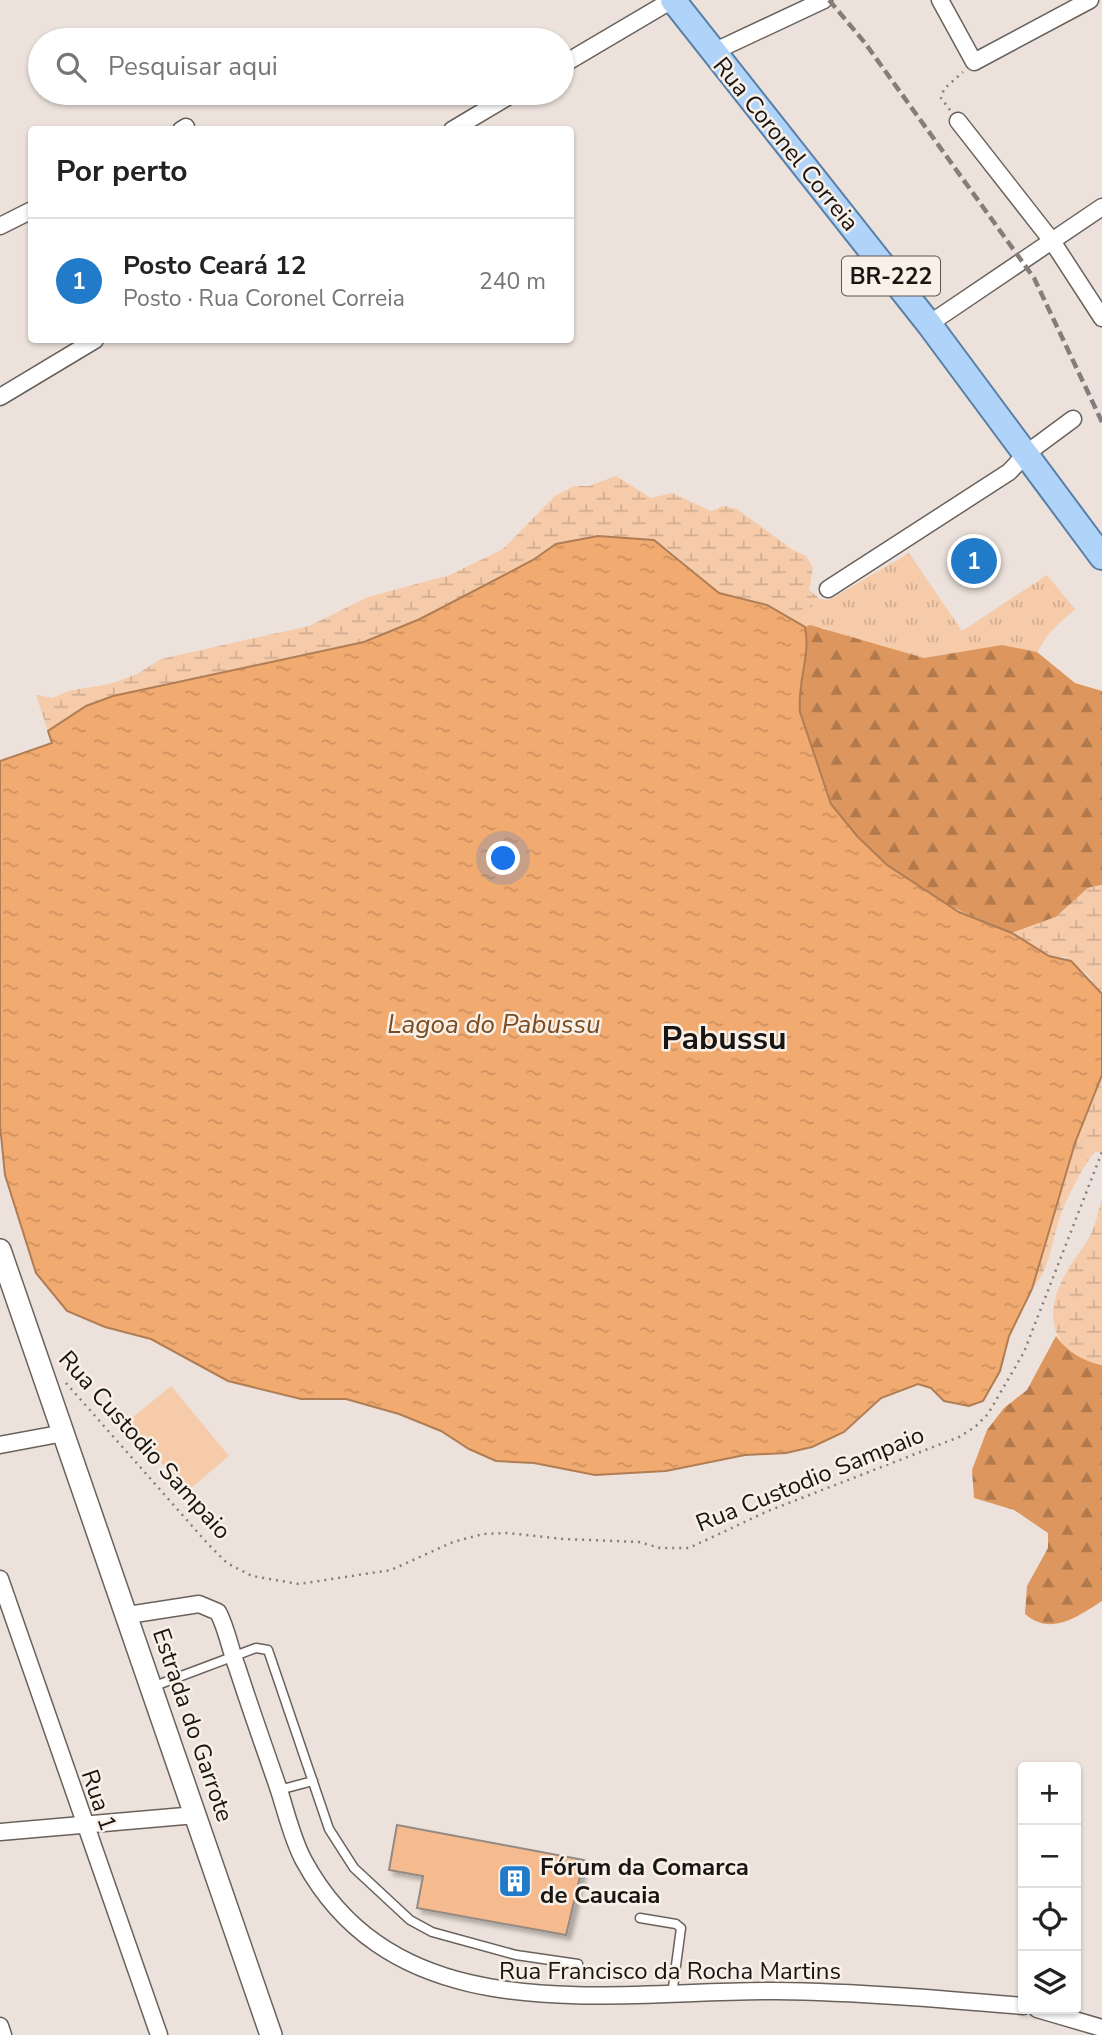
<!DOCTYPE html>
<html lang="pt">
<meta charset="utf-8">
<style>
body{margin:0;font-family:"Nunito Sans",sans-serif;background:#f2f2f2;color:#222}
.controls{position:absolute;right:21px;bottom:21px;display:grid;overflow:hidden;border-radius:7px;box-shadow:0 2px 5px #0004}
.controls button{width:63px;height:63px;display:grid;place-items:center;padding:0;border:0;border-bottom:2px solid #e0e0e0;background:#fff;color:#222;font:35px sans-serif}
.you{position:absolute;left:504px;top:859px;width:24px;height:24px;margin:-18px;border:5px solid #fff;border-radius:50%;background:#1a73e8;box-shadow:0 0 0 10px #1a73e833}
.badge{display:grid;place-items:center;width:46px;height:46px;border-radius:50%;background:#217bc8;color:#fff;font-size:23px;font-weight:700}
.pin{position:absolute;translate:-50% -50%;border:4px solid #fff;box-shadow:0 2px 7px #0006}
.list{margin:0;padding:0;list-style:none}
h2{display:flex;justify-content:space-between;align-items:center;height:91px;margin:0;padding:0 28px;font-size:30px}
h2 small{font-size:23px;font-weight:400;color:#767676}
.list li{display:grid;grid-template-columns:46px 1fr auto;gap:21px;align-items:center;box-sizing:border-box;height:126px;padding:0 28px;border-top:2px solid #e0e0e0}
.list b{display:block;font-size:26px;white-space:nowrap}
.list p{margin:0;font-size:23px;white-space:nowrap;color:#767676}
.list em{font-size:23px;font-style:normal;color:#767676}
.icon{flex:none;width:38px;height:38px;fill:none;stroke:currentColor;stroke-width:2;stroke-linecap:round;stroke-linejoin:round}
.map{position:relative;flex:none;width:1102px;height:2035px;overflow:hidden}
.search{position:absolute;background:#fff;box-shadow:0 2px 5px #0004;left:28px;top:28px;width:546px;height:77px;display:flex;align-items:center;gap:18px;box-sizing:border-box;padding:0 24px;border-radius:38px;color:#767676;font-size:26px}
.panel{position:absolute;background:#fff;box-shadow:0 2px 5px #0004;left:28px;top:126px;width:546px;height:217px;border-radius:7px}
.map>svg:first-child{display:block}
</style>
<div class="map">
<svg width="1102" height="2035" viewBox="0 0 1102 2035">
<defs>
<pattern id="grass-tufts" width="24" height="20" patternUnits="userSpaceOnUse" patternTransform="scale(1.75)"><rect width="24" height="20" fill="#f5cbaa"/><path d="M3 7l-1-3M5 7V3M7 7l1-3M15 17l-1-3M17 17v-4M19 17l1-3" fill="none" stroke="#d1ad91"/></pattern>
<pattern id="forest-firs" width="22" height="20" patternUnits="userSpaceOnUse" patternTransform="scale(1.75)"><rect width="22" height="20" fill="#dd975e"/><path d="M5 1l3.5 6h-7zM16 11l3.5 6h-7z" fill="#b27a4c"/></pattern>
<pattern id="wetland-marsh" width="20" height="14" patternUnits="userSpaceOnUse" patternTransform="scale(1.75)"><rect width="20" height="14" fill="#f5cbaa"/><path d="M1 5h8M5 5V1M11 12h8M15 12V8" fill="none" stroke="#d1ad91"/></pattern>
<pattern id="water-ripples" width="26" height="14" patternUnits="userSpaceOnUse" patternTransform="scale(1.75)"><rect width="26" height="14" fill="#f1aa70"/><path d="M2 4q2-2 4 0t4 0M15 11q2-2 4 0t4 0" fill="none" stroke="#ce9160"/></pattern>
<filter id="shadow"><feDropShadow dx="4.5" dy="4.5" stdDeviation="2" flood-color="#0004"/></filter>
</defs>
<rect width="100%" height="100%" fill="#ece2db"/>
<path fill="url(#grass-tufts)" d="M909,553L962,631L1047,575L1075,609L1050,632L1037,652L924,658L843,637L824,628L805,627L790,618L820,599L829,600Z"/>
<path fill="url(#forest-firs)" d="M810,625L924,658L1002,645L1037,652L1075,683L1102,691V885L1088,888L1056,917L1012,933C948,908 866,867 831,804C816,777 806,742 800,712C794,684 811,656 805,627Z
M1056,1336C1067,1351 1083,1361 1102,1365V1601C1078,1616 1052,1637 1025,1614L1027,1586L1048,1548V1533L1014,1510L974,1498L972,1470L987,1430L1004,1408L1027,1390Z"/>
<path fill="url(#wetland-marsh)" d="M616,476L651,498L672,493L711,511L724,506L737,509L793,550L806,556L813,568L809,590L820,599L790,618L767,605L719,593L667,548L556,544L533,560L420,619L364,642L113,696L86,706L48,731L36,695L53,698L68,691L110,684L137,674L161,659L309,626L368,597L450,575L503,549L555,496L574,486H589Z
M1102,885V994L1089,976L1065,957L1049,956L1012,933L1056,917L1088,888Z
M1102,1075V1154L1096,1151C1084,1162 1062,1207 1058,1223C1051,1247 1049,1270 1032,1289L1075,1143Z
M1102,1199V1365C1052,1353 1041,1317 1066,1273C1073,1260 1083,1249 1090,1236C1096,1225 1098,1211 1102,1199Z"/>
<path fill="#f5cbaa" d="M171,1386L229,1456L186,1492L127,1422Z"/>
<path fill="url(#water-ripples)" stroke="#b07d54" stroke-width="2" d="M598,536L654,540L719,593L767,605L805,627C811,656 797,683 800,712L831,804L857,836L887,865L959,912L1012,933L1049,956L1071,961L1102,994V1075L1075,1143L1032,1289L1009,1336L1000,1371L983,1401L969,1406L944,1401L931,1388L918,1384L881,1398L844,1432L812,1447L786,1453L745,1455L666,1471L595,1475L534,1463L496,1461L469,1449L441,1431L399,1414L346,1399H301L228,1381L151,1339L105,1327L67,1311L36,1273L5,1175L0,1125V761L52,743L48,731L86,706L113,696L364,642L420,619L533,560L556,544Z"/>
<path fill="#f5bb8e" stroke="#928a83" stroke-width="2" filter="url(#shadow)" d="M397,1825L584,1860L566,1935L417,1908L423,1876L389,1870Z"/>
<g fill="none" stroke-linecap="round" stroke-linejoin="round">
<g stroke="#6a615b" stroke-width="11">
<path id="service" d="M152,1687L256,1648L268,1650L329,1829L354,1868L410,1920L432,1932L516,1955L578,1964
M279,1790L313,1781
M640,1918L676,1924L681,1928L672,1995"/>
</g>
<g stroke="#6a615b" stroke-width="19">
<path id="minor" d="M940,0L974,62L1090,0
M713,52L824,0
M562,65L672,0
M958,121L1052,241L1102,318
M181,130L186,127
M452,130L514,93
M0,226L32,210
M929,324L1102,207
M0,397L95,340
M828,589L1009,472L1027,453L1073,419
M0,1445L64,1433
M0,1579L159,2035
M128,1615L199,1604L218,1612C227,1629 230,1649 237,1667C250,1707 264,1747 278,1787C286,1811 292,1839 304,1861C399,2035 609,1990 776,1991C858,1992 941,1999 1023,2006
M0,1832L196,1815
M1037,2009L1102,2028
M0,2026L3,2035"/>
</g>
<g stroke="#6a615b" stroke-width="24">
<path id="secondary" d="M0,1250L271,2035"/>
</g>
<g stroke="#597fa6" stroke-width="28">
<path id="primary" d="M673,0L929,324L1102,557"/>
</g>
<path stroke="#847d78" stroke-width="2.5" stroke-dasharray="2 5" stroke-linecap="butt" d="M950,110L941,98L944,89L963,72
M66,1383L208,1544L227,1563L252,1576L299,1584L391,1570L453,1542L483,1534L508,1533L564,1539L639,1542L660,1548H689L768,1511L959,1437L975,1427L988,1414L1024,1352L1102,1152"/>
<use href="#service" stroke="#fff" stroke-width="8"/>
<use href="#minor" stroke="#fff" stroke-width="16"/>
<use href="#secondary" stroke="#fff" stroke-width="21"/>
<use href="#primary" stroke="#b0d4f9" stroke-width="24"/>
<path stroke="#847d78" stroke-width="4.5" stroke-dasharray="10 5" stroke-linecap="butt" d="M829,0L865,43L1034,278L1102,422"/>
</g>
<defs>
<g id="building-square" transform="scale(1.75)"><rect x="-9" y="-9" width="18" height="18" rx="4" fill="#217bc8" stroke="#f9f0e8"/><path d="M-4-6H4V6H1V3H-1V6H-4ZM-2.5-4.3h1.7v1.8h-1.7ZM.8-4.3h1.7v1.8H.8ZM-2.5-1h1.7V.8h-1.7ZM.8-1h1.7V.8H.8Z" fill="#fff"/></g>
</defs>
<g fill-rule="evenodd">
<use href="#building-square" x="515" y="1881"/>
</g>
<g text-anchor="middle" stroke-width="5" stroke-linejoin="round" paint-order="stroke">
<rect fill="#f9f0e8" stroke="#5c5752" stroke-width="2" x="842" y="256.5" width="98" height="39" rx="5"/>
<g font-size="23" font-weight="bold" fill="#181512">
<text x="891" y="284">BR-222</text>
</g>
<g font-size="24" fill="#181512" stroke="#f9f0e8">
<text transform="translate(786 144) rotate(51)" y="8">Rua Coronel Correia</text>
<text transform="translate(145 1445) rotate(48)" y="8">Rua Custodio Sampaio</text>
<text transform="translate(810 1479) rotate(-22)" y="8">Rua Custodio Sampaio</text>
<text transform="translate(193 1725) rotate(71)" y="8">Estrada do Garrote</text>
<text transform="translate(99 1800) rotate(71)" y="8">Rua 1</text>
<text x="670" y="1979">Rua Francisco da Rocha Martins</text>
</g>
<g font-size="24" font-weight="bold" fill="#181512" stroke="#f9f0e8" text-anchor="start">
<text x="540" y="1875">Fórum da Comarca<tspan x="540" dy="28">de Caucaia</tspan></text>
</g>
<g font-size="26" font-style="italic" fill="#7a4b21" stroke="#f9f0e8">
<text x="494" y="1033">Lagoa do Pabussu</text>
</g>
<g font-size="32" font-weight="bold" fill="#181512" stroke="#f9f0e8">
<text x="724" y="1049">Pabussu</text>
</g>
</g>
</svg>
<div class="controls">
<button>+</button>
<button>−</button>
<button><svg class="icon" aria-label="locate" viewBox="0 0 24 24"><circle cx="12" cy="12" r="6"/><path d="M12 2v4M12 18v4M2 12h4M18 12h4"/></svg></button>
<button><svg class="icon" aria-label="layers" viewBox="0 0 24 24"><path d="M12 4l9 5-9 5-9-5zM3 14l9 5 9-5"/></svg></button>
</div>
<div class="you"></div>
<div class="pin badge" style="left:974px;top:561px">1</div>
<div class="search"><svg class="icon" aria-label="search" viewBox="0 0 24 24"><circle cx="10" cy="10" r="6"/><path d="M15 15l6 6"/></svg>Pesquisar aqui</div>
<section class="panel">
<h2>Por perto<small></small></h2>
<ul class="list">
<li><span class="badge">1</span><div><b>Posto Ceará 12</b><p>Posto · Rua Coronel Correia</p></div><em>240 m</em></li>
</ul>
</section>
</div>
